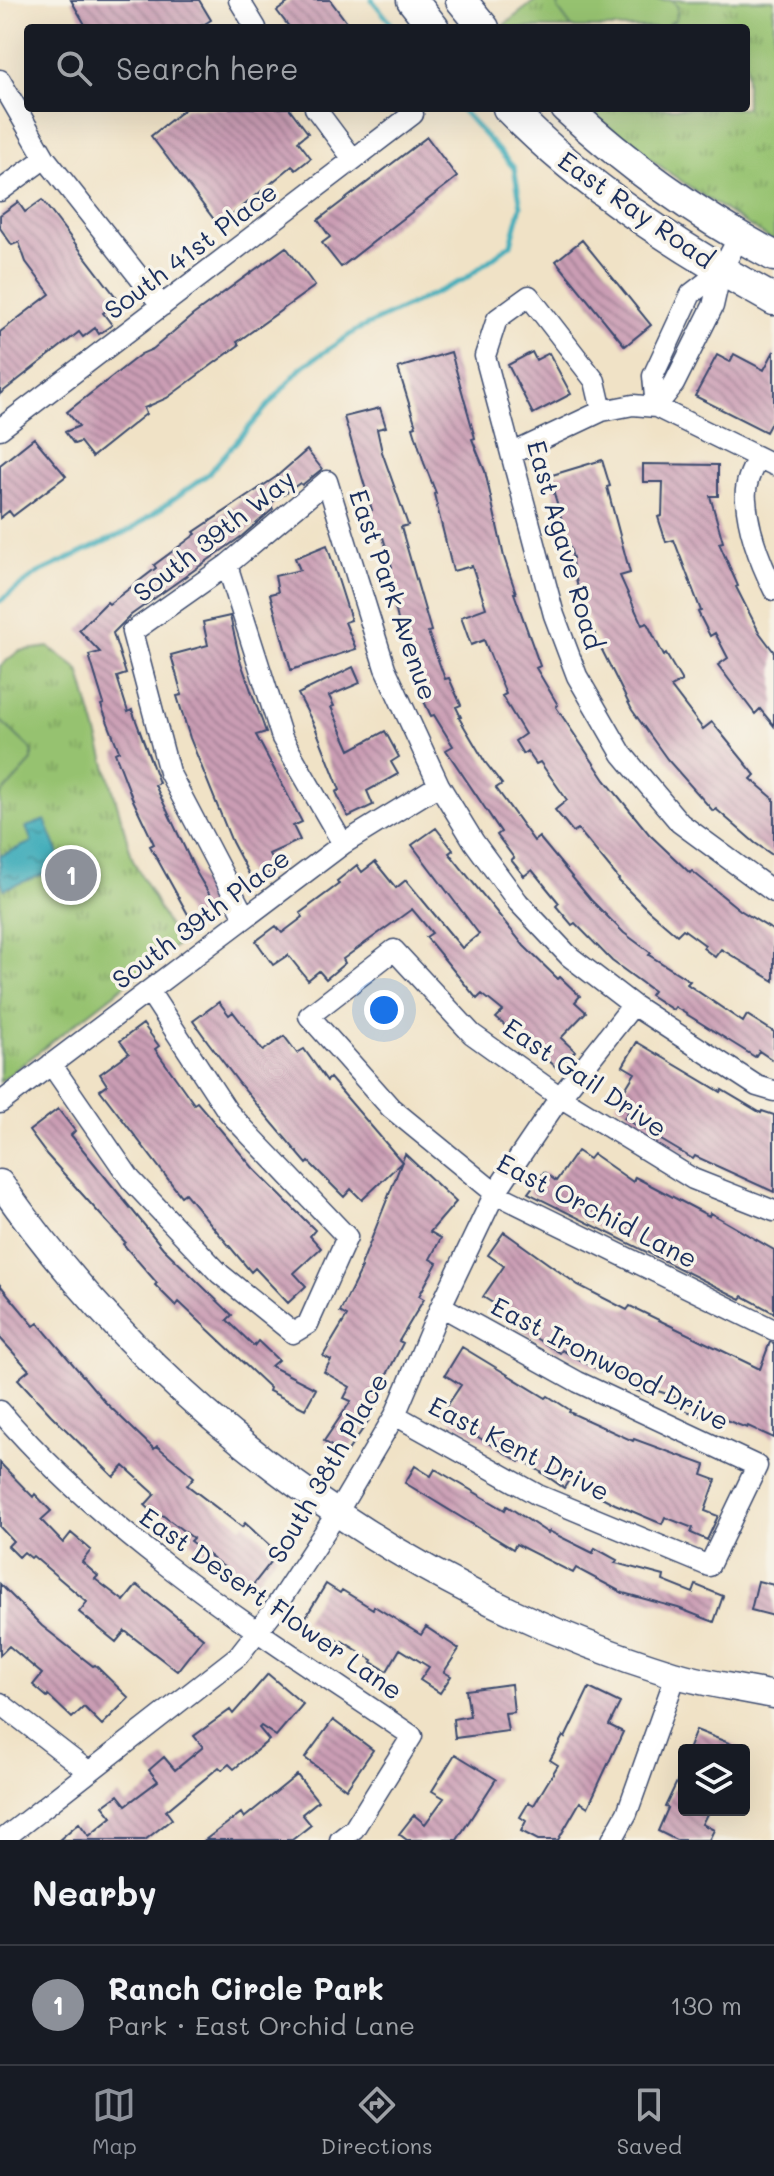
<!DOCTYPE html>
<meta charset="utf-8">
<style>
body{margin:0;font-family:Mali,sans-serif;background:#242831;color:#f1f3f6}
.controls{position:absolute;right:24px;bottom:24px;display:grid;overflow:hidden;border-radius:8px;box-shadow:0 8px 32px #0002}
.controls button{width:72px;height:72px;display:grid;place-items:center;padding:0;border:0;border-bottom:2px solid #363941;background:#171b24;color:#f1f3f6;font:40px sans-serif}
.you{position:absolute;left:384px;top:1010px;width:28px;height:28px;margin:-20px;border:6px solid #fff;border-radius:50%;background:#1a73e8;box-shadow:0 0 0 12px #1a73e833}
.badge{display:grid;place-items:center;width:52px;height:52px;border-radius:50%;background:#8c9099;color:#fff;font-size:26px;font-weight:700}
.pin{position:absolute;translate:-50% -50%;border:4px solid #fff;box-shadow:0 2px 8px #0006}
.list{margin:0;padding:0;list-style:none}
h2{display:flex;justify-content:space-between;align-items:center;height:104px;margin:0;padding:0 32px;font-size:34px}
h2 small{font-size:26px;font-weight:400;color:#9ea1a6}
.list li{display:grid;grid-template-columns:52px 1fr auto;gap:24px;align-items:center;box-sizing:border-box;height:120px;padding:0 32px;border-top:2px solid #363941}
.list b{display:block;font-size:30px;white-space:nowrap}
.list p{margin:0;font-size:26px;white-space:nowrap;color:#9ea1a6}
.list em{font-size:26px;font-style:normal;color:#9ea1a6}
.icon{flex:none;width:44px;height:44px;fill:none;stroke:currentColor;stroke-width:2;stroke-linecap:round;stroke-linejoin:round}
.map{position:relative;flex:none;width:774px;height:1840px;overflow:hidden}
.search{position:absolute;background:#171b24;box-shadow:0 8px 32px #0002;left:24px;right:24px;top:24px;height:88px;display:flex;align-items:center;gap:20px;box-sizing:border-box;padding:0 28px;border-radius:8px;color:#9ea1a6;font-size:30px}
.sheet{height:224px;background:#171b24}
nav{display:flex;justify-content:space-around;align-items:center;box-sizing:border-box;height:112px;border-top:2px solid #363941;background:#171b24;font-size:22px;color:#9ea1a6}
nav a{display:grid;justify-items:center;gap:4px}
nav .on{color:#8c9099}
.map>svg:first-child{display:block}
</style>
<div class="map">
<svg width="774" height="1840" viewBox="0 0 774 1840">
<defs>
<pattern id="grass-tufts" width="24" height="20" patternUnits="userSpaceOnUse" patternTransform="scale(2)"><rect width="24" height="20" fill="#96c270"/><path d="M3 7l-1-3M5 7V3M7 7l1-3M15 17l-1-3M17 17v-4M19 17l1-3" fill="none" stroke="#7a9e5f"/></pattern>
<pattern id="water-ripples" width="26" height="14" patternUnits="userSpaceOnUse" patternTransform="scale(2)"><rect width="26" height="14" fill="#3cacb9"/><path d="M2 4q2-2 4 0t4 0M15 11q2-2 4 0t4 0" fill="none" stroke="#328c9a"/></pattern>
<pattern id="building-back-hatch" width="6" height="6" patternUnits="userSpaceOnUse" patternTransform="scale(2)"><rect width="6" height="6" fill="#ca9db4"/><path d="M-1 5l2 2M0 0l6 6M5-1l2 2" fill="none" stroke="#a38096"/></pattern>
</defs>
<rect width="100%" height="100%" fill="#f7f3e8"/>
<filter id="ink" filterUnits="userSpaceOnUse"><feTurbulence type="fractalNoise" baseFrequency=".0125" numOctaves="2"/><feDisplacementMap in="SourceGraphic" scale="16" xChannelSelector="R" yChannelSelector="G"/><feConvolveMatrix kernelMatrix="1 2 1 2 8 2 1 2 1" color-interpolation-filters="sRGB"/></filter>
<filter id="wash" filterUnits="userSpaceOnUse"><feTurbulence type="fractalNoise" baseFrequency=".006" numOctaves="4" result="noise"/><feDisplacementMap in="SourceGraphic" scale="32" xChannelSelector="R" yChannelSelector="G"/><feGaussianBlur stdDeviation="1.8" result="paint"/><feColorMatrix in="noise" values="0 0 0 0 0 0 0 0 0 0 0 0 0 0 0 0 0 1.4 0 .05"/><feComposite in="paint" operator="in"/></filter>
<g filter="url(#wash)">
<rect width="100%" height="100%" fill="#f0e2c6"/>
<path fill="url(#grass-tufts)" stroke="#587867" stroke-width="2" d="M536,0H774V241C708,201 645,159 586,108H746V28H506L504,25Z
M49,647L79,670L133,860L178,944L0,1082V666L19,651Z"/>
<path fill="#96c270" stroke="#587867" stroke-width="2" d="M559,0H672L678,7L676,19L664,28H572L558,9Z
M0,720L32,750V761L0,796Z"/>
<path fill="url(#water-ripples)" stroke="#2c6e8c" stroke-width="2" d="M45,820L64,867L4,889L0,877V856L32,842L26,827Z"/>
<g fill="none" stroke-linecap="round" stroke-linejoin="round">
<path stroke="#3cacb9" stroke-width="5" d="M372,0L395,28
M0,601L38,573L132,529L207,475L302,367L357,330L465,279L511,244L521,206L514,168L460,108"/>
</g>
<g id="blocks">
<path fill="url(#building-back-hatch)" d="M71,0H199L211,20L198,28H87Z
M292,0H330L351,28H290L277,11Z
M186,108H289L308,133L298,141L311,158L296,170L292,166L219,226L151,136Z
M427,137L457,177L341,267L322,243L330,237L318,220Z
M42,200L119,301L103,313L112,325L99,334L95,328L83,337L79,332L0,394V332L50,294L26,262L19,242L12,245L0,228V215L18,202L25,212Z
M582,240L651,325L625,346L556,261Z
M286,247L315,286L237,342L239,345L167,398L144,408L146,414L92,457L80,442L74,444L65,432L79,426L67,412L141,354L153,349L193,315Z
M774,351V417L766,432L695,396L717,355L730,362L734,354L764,370Z
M451,352L475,438L472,439L485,471L504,557L516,593H514L540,666L536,668L558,705L556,707L605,780L649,834L690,873L692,871L740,910L774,931V981L721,949L715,957L703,948L705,945L683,929L677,935L648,910L618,880L619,879L578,829L573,832L555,810L567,800L540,762L536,764L527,751L523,754L515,741L525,734L502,696L506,694L484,640L471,645L461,617L486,608L472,566L453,571L434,494L436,493L424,463L413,427L416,426L398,368Z
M532,352L536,360L549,353L571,394L533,414L508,365Z
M380,408L386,427L377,429L382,452L408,525L401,527L431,631L428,632L445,679L449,678L461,705L456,707L461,717L459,718L485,762L502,784L496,788L534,841L539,837L591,900L624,933L651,953L649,955L690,981L687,984L743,1022L747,1015L774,1032V1061L759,1051L755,1057L675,1007L673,1010L650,995L653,991L612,961L575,923L572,925L556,906L559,903L532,870L524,876L511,860L514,858L497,835L501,832L446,750L453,746L434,715L431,716L419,691L424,689L399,624L386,569L392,567L382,534L376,536L368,511L372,510L344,417Z
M34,438L66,476L13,516L9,511L0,518V465Z
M307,450L322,469L302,485L300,483L270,504L273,509L242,536L131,615L113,633L126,674L117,677L128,712L132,710L159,783L155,785L196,872L220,912L195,927L150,846L154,844L133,800L115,753L119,751L101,705L104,704L89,655L100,652L79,630L107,602L109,604L156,568L154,565L196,534L194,532L276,477Z
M602,460L610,486L607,487L630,573L620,576L642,625L647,623L664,656L666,654L682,681L671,687L703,729L712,722L755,775L751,779L774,799V856L755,843L716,809L713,811L667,759L632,710L600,646L581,601L571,558H573L549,476Z
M643,464L718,465V496H710L723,542L719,543L738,586L736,587L759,632L774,652V726L760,709L755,714L718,665L728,658L715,633L710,636L698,612L701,611L674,540L666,542L658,517L662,516L663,482H643Z
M327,545L351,620L345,622L356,649L291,670L270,594L278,592L275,576L300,570L295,558Z
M230,616L240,660L266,732L256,735L302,822L293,826L300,840L269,854L277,869L253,882L232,842L190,738L177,696L182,695L171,655L208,645L203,622Z
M353,667L360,683L329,696L334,706L331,707L350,750L385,731L399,757L391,762L398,774L367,791L373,805L348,817L336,792L340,790L315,727L298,694Z
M436,828L453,850L449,853L524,946L558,979L560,977L580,996L575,1002L586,1012L561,1038L575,1051L558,1069L521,1035L519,1037L496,1018L503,1011L482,994L477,999L426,937L432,933L412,909L343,959L345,963L326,979L319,971L308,980L288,955L273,965L256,941L276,926L282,933L303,917L300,913L339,884L337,881L357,865L362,872L375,862L396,888L406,880L462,948L479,934L412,845Z
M219,1002L229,1015L233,1012L263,1051L284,1036L297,1053L304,1049L327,1081L330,1078L402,1162L362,1200L351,1189L344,1197L309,1162L307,1164L242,1087L208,1042L193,1021Z
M143,1024L159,1046L155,1049L194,1104L197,1102L254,1169L315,1230L310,1236L321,1248L294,1273L306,1286L288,1303L255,1268L251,1272L185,1193L181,1196L100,1090L107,1085L100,1074L129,1053L120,1041Z
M637,1042L721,1092L722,1090L761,1113L762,1111L774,1115V1192L695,1156L693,1159L624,1118L629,1111L616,1104L635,1073L623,1066Z
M58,1109L75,1131L71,1135L163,1248L232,1315L227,1320L254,1346L258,1341L278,1360L271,1366L316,1389L305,1409L269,1391L270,1388L179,1302L176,1306L155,1285L157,1283L123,1244L125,1242L47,1155L29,1131Z
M577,1151L589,1159L593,1154L633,1182L635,1177L709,1216L710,1213L774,1250V1313L743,1296L741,1299L528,1193L544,1172L556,1181Z
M405,1154L456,1202L430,1232L441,1238L430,1259L437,1263L419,1296L424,1299L399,1341L403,1343L381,1386L385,1388L371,1417L345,1455L324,1441L351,1401L344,1398L350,1387L324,1372L331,1360L323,1356L347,1316L340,1312L362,1268H360Z
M504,1232L578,1285L627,1310L630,1306L760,1369L770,1342L774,1343V1438L748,1426L747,1428L702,1411L700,1416L676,1407L679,1398L655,1390L652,1397L628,1387L632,1379L607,1368L604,1373L562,1350L560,1353L491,1311L496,1305L483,1297L504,1266L488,1255Z
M0,1285L34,1326L38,1323L105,1402L154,1449L157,1446L194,1477L187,1485L242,1527L245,1523L278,1553L252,1586L240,1576L238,1578L190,1541L193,1538L161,1514L158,1517L145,1505L155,1494L124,1466L114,1477L51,1415L18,1379L29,1370L0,1338Z
M462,1347L546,1398L548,1396L570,1410L569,1412L633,1441L634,1439L705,1465L702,1475L716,1480L705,1511L718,1516L707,1540L691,1533L693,1528L665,1517L662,1524L615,1504L569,1480L564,1488L522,1459L520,1462L441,1415L461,1385L445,1375Z
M0,1463L33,1497L35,1494L51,1511L41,1520L63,1543L71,1533L91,1550L82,1562L98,1576L95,1579L124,1601L137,1585L203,1638L177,1671L125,1631L116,1642L79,1612L87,1602L33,1556L31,1558L24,1552L19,1557L8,1546L13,1541L0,1527Z
M415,1466L431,1476L435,1469L505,1510L507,1506L548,1533L549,1531L593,1553L595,1548L617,1560L615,1563L664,1576L663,1581L693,1593L696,1585L723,1596L714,1622L678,1608L623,1593L576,1568L573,1573L516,1544L513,1549L405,1483Z
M758,1581L774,1585V1616L751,1610Z
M0,1584L42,1626L93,1666L95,1665L129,1698L102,1725L84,1707L72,1718L48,1695L47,1697L33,1685L42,1674L9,1646L0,1655Z
M326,1584L340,1593L342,1590L373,1609L374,1606L421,1635L426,1627L459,1649L444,1672L451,1676L440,1693L420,1680L429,1667L400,1649L387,1671L372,1662L373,1660L342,1641L341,1643L304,1620Z
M268,1674L303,1704L276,1736L261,1726L259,1728L269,1740L234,1769L229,1764L222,1770L219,1767L166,1811L172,1819L145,1840H59L79,1823L89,1836L112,1817L103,1806L118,1795L126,1805L158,1781L149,1770L164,1757L175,1770L203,1747L194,1736L230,1710L233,1714Z
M511,1684L514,1712L505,1713L508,1731L455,1738L453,1719L470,1716L466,1690Z
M589,1688L620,1703L609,1725L623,1732L588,1807L580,1802L558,1840H538L521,1831L526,1821L520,1817L529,1802L534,1805L558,1765L550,1760L563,1736L565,1738Z
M333,1720L373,1750L346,1789L305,1758Z
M696,1730L744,1749V1750H688Z
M455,1754L496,1779L457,1840H407L399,1834L414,1815L425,1824L444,1798L432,1791Z
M684,1767V1810H709L702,1824L714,1830L709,1840H676L658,1831L668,1808L665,1807Z
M297,1775L318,1801L302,1814L311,1825L292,1840H205L241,1813L244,1818Z"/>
</g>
</g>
<g filter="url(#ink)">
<use href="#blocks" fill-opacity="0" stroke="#3b4a6e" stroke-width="2"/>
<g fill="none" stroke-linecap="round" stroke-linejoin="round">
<g stroke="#3b4a6e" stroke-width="23">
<path id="minor" d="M239,0L256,28
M0,80L45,158L162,306
M315,108L353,159
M0,191L45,158
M656,407L674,384L713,306L721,271L739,237
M656,407L653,376L691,294L721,271
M602,411L595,381L529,296L497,319L485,356L554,615L577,676L622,754L680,823L774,892
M0,429L413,114
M511,454L602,411L633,405L656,407L774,465
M758,458C751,471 744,485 746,500C748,530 761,564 774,590
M227,565L282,738L343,844
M245,917L169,772L132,632L227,565L327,481L385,668L439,785L474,842L518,902L569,956L633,1005L757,1086L774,1091
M51,1064L131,1180L220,1274L293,1333L308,1324L347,1237L228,1112L149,991
M0,1103L343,844L439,785
M774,1211L693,1179L560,1097L472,1034L394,950L309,1016L391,1108L495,1193L774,1330
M0,1411C115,1545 267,1637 412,1736L354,1829L340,1840
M395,1415L538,1495L709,1566L757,1466L578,1382L441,1306
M0,1703L89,1772
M2,1840L238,1656L271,1614L337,1513L395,1415L441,1306L495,1193L560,1097L633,1005
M612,1840L627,1813L676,1675"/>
</g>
<g stroke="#3b4a6e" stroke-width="29">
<path id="tertiary" d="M0,1183C162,1415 402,1590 673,1674C706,1684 741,1688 774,1695"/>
</g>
<g stroke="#3b4a6e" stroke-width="33">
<path id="secondary" d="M412,0L434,28
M461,0L484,28
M508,108C585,187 678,247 774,300
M566,108C628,165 699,216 774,256"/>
</g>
<use href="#minor" stroke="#fff" stroke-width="20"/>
<use href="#tertiary" stroke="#fff" stroke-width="26"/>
<use href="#secondary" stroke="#fff" stroke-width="30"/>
</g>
</g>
<g text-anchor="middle" stroke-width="7" stroke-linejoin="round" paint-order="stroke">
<g font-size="26" fill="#1b2f5e" stroke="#f7f3e8">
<text transform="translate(636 210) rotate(35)" y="9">East Ray Road</text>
<text transform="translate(191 251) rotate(-37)" y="9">South 41st Place</text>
<text transform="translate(214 536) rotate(-38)" y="9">South 39th Way</text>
<text transform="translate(565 545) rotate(74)" y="9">East Agave Road</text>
<text transform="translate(393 595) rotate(71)" y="9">East Park Avenue</text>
<text transform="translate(201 919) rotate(-37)" y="9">South 39th Place</text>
<text transform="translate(585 1078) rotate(34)" y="9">East Gail Drive</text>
<text transform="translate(597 1211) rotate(27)" y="9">East Orchid Lane</text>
<text transform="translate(610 1364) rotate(27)" y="9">East Ironwood Drive</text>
<text transform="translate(519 1449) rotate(27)" y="9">East Kent Drive</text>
<text transform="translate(328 1468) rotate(-60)" y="9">South 38th Place</text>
<text transform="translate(271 1604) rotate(35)" y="9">East Desert Flower Lane</text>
</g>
</g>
</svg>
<div class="controls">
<button><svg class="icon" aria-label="layers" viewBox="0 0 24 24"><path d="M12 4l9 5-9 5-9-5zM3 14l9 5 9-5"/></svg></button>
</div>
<div class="you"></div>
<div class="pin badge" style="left:71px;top:875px">1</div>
<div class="search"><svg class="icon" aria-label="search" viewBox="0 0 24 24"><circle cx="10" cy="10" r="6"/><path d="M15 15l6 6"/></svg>Search here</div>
</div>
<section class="sheet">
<h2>Nearby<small></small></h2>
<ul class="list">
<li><span class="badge">1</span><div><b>Ranch Circle Park</b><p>Park · East Orchid Lane</p></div><em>130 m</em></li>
</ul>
</section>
<nav>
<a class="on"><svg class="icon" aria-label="map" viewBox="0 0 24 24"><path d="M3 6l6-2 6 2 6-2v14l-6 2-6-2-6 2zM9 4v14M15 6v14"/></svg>Map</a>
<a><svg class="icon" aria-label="directions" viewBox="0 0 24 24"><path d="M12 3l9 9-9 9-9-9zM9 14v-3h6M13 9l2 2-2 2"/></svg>Directions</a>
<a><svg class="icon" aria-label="saved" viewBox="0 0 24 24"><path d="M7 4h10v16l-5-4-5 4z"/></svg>Saved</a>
</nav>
